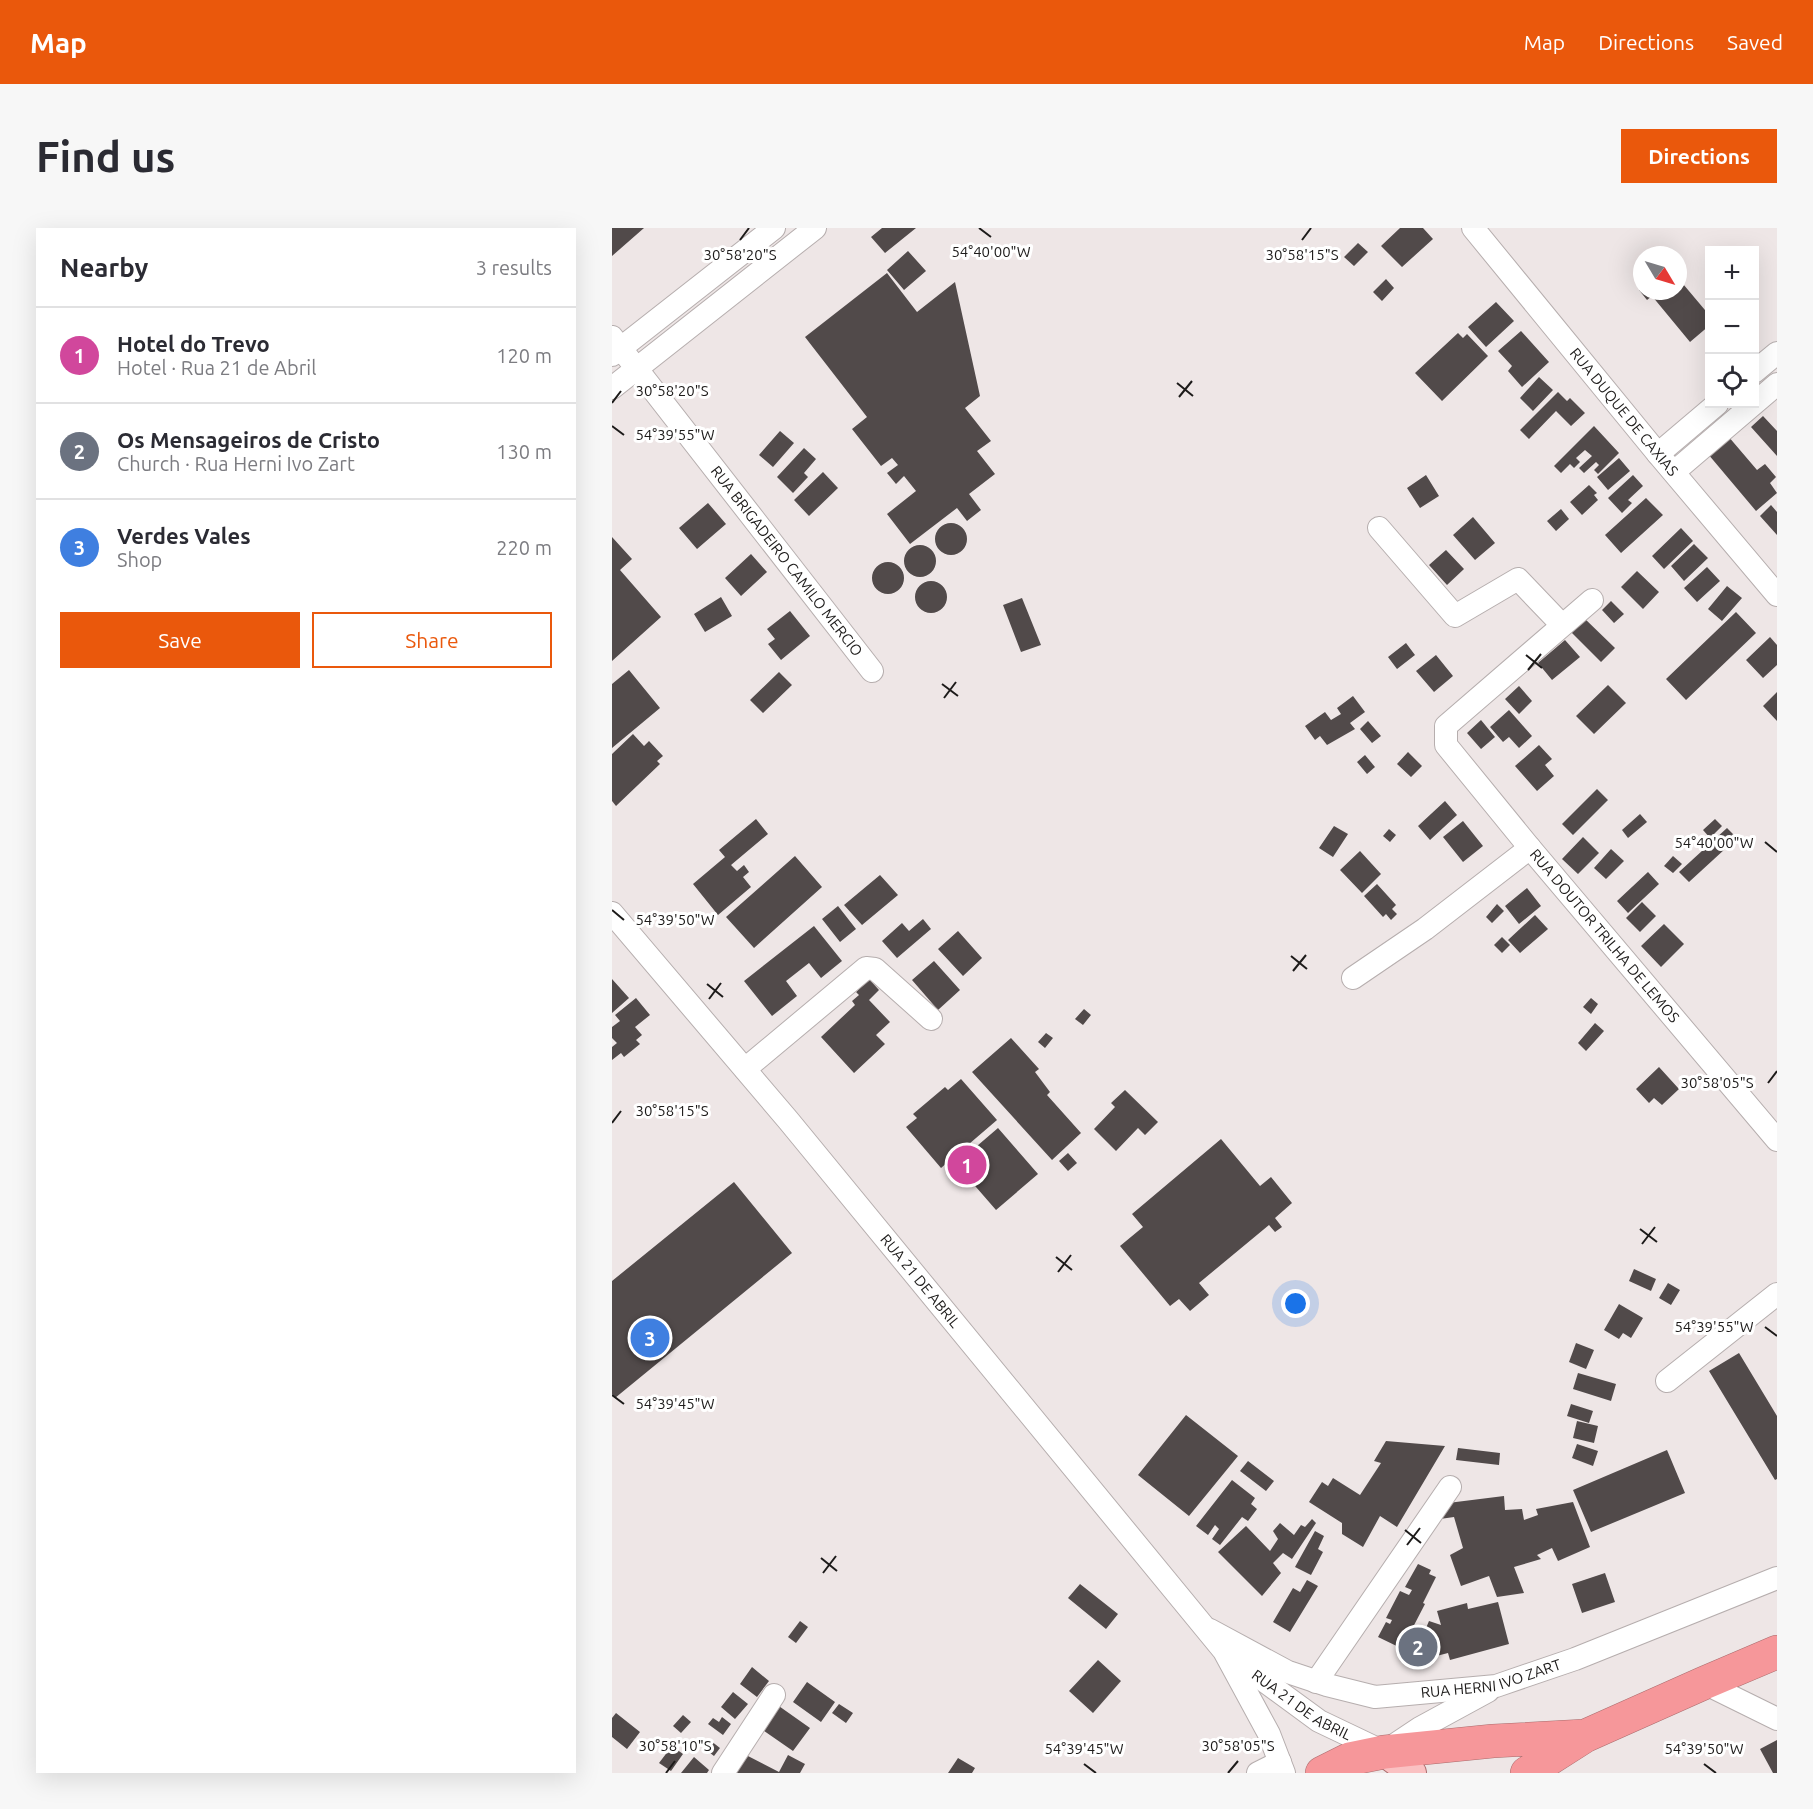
<!DOCTYPE html>
<meta charset="utf-8">
<style>
body{margin:0;font-family:Ubuntu,sans-serif;background:#f7f7f7;color:#2b2b33}
.controls{position:absolute;right:18px;top:18px;display:grid;overflow:hidden;border-radius:0px;box-shadow:0 6px 24px #0002}
.controls button{width:54px;height:54px;display:grid;place-items:center;padding:0;border:0;border-bottom:2px solid #e1e1e2;background:#fff;color:#2b2b33;font:30px sans-serif}
.compass{position:absolute;left:1021px;top:18px;width:54px;height:54px;border-radius:50%;background:#fff;box-shadow:0 6px 24px #0002;rotate:128deg}
.you{position:absolute;left:684px;top:1076px;width:21px;height:21px;margin:-15px;border:4px solid #fff;border-radius:50%;background:#1a73e8;box-shadow:0 0 0 9px #1a73e833}
.badge{display:grid;place-items:center;width:39px;height:39px;border-radius:50%;background:#ea580c;color:#fff;font-size:20px;font-weight:700}
.pin{position:absolute;translate:-50% -50%;border:3px solid #fff;box-shadow:0 2px 6px #0006}
.list{margin:0;padding:0;list-style:none}
h2{display:flex;justify-content:space-between;align-items:center;height:78px;margin:0;padding:0 24px;font-size:26px}
h2 small{font-size:20px;font-weight:400;color:#7c7c81}
.list li{display:grid;grid-template-columns:39px 1fr auto;gap:18px;align-items:center;box-sizing:border-box;height:96px;padding:0 24px;border-top:2px solid #e1e1e2}
.list b{display:block;font-size:22px;white-space:nowrap}
.list p{margin:0;font-size:20px;white-space:nowrap;color:#7c7c81}
.list em{font-size:20px;font-style:normal;color:#7c7c81}
.actions{display:flex;gap:12px;padding:18px 24px}
.actions a{flex:1;padding:14px 0;border:2px solid #ea580c;border-radius:0px;text-align:center;font-size:21px;color:#ea580c}
.actions .main{background:#ea580c;color:#fff}
.icon{flex:none;width:33px;height:33px;fill:none;stroke:currentColor;stroke-width:2;stroke-linecap:round;stroke-linejoin:round}
.map{position:relative;flex:none;width:1165px;height:1545px;overflow:hidden;border-radius:0px}
header{display:flex;align-items:center;gap:36px;box-sizing:border-box;height:84px;padding:0 30px;background:#ea580c;color:#fff}
header strong{font-size:28px}
nav{display:flex;gap:33px;margin-inline-start:auto;font-size:21px}
.intro{display:flex;align-items:center;justify-content:space-between;box-sizing:border-box;height:144px;padding:0 36px}
h1{margin:0;font-size:42px}
.button{padding:15px 27px;border-radius:0px;background:#ea580c;color:#fff;font-size:21px;font-weight:700}
main{display:flex;gap:36px;padding:0 36px}
aside{flex:1;background:#fff;border-radius:0px;box-shadow:0 6px 24px #0002}
.map>svg:first-child{display:block}
</style>
<header>
<strong>Map</strong>
<nav><a>Map</a><a>Directions</a><a>Saved</a></nav>
</header>
<div class="intro"><h1>Find us</h1><a class="button">Directions</a></div>
<main>
<aside>
<h2>Nearby<small>3 results</small></h2>
<ul class="list">
<li><span class="badge" style="background:#d1479c">1</span><div><b>Hotel do Trevo</b><p>Hotel · Rua 21 de Abril</p></div><em>120 m</em></li>
<li><span class="badge" style="background:#6b7280">2</span><div><b>Os Mensageiros de Cristo</b><p>Church · Rua Herni Ivo Zart</p></div><em>130 m</em></li>
<li><span class="badge" style="background:#3f7fe0">3</span><div><b>Verdes Vales</b><p>Shop</p></div><em>220 m</em></li>
</ul>
<div class="actions"><a class="main">Save</a><a>Share</a></div>
</aside>
<div class="map">
<svg width="1165" height="1545" viewBox="0 0 1165 1545">
<rect width="100%" height="100%" fill="#eee6e6"/>
<path fill="#514a4a" d="M0,0H32L0,28Z
M270,0H304L273,25L259,9Z
M788,0H811L821,11L790,39L769,18Z
M746,15L756,24L742,38L732,29Z
M296,23L314,43L292,62L275,42Z
M1030,41V54L1023,46Z
M275,45L305,84L343,54L368,168L353,180L379,213L365,223L383,246L357,266L369,282L355,293L345,280L298,316L275,286L304,263L292,248L284,256L275,245L286,237L280,230L269,238L240,201L255,189L193,109Z
M1066,50L1098,88V97L1078,114L1040,68L1035,72L1027,62L1030,60V63H1066Z
M774,51L782,60L770,73L761,64Z
M884,74L902,93L874,119L856,99Z
M909,103L937,134L910,159L896,143L900,138L886,123Z
M846,105L851,110L855,106L876,128L830,173L803,145Z
M927,149L941,162L921,183L908,170Z
M946,164L955,173L958,170L973,185L959,198L944,183L917,211L908,202Z
M1151,188L1165,203V228L1139,199Z
M982,198L1007,225L986,246L982,242L987,237L984,234L972,245L967,240L980,228L973,222L964,230L968,234L962,240L958,236L949,245L942,238Z
M168,203L182,215L161,239L147,227Z
M1116,208L1145,242L1153,236L1164,249L1158,255L1165,265L1144,283L1096,226Z
M192,220L204,231L192,245L196,249L181,265L165,249Z
M1007,230L1018,243L996,262L985,249Z
M211,244L226,260L197,288L182,272Z
M814,247L827,268L808,280L795,260Z
M1021,247L1031,258L1016,272L1020,275L1010,285L996,270Z
M977,257L985,265L982,267L986,272L970,287L958,274Z
M1034,270L1051,287L1009,325L993,307Z
M96,275L114,296L85,321L67,300Z
M1159,277L1165,284V307L1148,288Z
M949,281L957,291L944,303L935,293Z
M861,289L883,315L863,332L841,307Z
M323 311a16 16 0 1 1 32 0a16 16 0 1 1-32 0Z
M1069,300L1081,313L1052,341L1040,328Z
M0,309L20,331L8,342L49,389L0,433Z
M1082,316L1096,330L1072,353L1059,338Z
M292 333a16 16 0 1 1 32 0a16 16 0 1 1-32 0Z
M834,322L852,341L835,357L817,337Z
M139,326L155,344L129,368L113,350Z
M260 350a16 16 0 1 1 32 0a16 16 0 1 1-32 0Z
M1095,339L1108,353L1085,374L1072,360Z
M1025,343L1047,364L1031,381L1009,359Z
M303 369a16 16 0 1 1 32 0a16 16 0 1 1-32 0Z
M1115,358L1130,370L1110,393L1096,381Z
M109,369L120,388L93,404L82,386Z
M410,370L429,417L409,424L391,377Z
M999,373L1012,386L1002,395L990,382Z
M178,383L198,408L169,432L156,416L163,411L155,401Z
M1124,384L1144,405L1074,472L1054,451Z
M970,388L1003,420L989,434L957,402Z
M1158,409L1165,417V437L1151,450L1134,432Z
M953,412L968,429L940,452L926,435Z
M794,415L803,427L785,441L776,429Z
M824,427L841,448L822,464L804,443Z
M17,442L48,480L0,520V456Z
M167,444L180,457L151,485L138,472Z
M996,457L1014,475L982,506L964,488Z
M907,458L920,473L907,486L893,471Z
M1165,464V493L1151,478Z
M741,468L753,484L738,495L743,501L715,517L708,508L703,512L693,498L713,484L719,492L729,486L725,480Z
M897,482L920,508L907,520L897,509L891,514L878,499Z
M869,492L883,509L869,521L855,505Z
M756,493L769,508L760,515L748,501Z
M21,506L32,518L37,513L51,528L45,533L48,536L4,578L0,573V526Z
M927,517L940,531L933,537L942,548L925,563L903,538Z
M796,524L810,538L799,549L785,536Z
M753,527L763,539L755,546L745,534Z
M985,561L996,572L961,607L950,596Z
M833,573L845,587L818,612L806,598Z
M1028,586L1035,594L1016,610L1010,602Z
M144,591L156,606L119,637L125,643L132,637L137,644L131,649L139,659L106,687L81,656L113,629L107,622Z
M1103,591L1110,598L1098,610L1091,602Z
M851,593L871,618L851,634L831,609Z
M722,598L736,606L721,629L707,620Z
M1115,600L1125,610L1077,654L1067,644Z
M777,601L784,607L778,614L771,608Z
M971,609L987,625L966,646L950,631Z
M999,621L1012,633L994,651L982,640Z
M748,623L769,646L750,665L728,642Z
M183,628L210,659L142,720L114,689Z
M1061,628L1070,636L1061,645L1052,638Z
M1036,644L1047,656L1016,685L1005,673Z
M268,647L286,667L250,697L232,677Z
M765,656L784,677L780,681L785,686L779,692L774,686L771,689L752,668Z
M915,660L929,678L907,696L893,678Z
M1030,674L1044,688L1028,704L1014,690Z
M885,676L892,683L880,695L874,689Z
M226,678L244,701L228,714L210,691Z
M923,687L936,701L908,725L896,712Z
M311,691L319,701L285,730L270,713L290,695L297,703Z
M1052,696L1072,716L1049,739L1029,718Z
M202,698L230,733L209,750L197,735L174,753L185,768L160,788L132,753Z
M346,703L370,730L351,748L326,721Z
M890,709L898,717L890,725L882,717Z
M322,733L348,762L326,782L300,752Z
M0,751L17,770L0,785Z
M257,751L267,762L257,772L278,794L264,807L273,816L242,845L209,809L243,777L240,773L247,767L244,764Z
M24,770L38,787L23,799L30,807L24,812L28,816L12,829L9,825L0,832V819L5,815L0,810V799L8,793L3,787Z
M979,770L986,776L979,786L971,779Z
M472,781L479,787L471,797L463,791Z
M983,795L992,803L974,823L966,815Z
M434,805L441,810L433,820L426,814Z
M399,810L427,841L423,844L438,864L435,867L469,905L440,932L360,844Z
M1047,839L1067,861L1050,877L1042,870L1037,875L1024,861Z
M349,851L385,892L329,940L294,899L305,890L301,886L333,859L336,862Z
M513,862L546,894L533,907L526,900L504,923L482,901L503,879L499,875Z
M386,900L426,946L384,982L344,936Z
M609,911L648,958L659,949L680,975L663,990L670,999L663,1004L657,997L587,1055L597,1067L578,1083L567,1071L558,1078L508,1018L531,999L520,986Z
M456,925L465,935L456,943L447,933Z
M122,954L180,1025L3,1170L0,1166V1053Z
M1022,1041L1044,1051L1039,1063L1017,1053Z
M1056,1055L1068,1062L1059,1077L1047,1070Z
M1007,1076L1031,1090L1019,1110L1011,1105L1007,1111L992,1102Z
M964,1115L982,1122L974,1141L957,1134Z
M1127,1125L1165,1188V1251L1163,1252L1097,1143Z
M966,1145L1004,1156L999,1173L961,1161Z
M959,1176L981,1183L977,1195L955,1188Z
M574,1187L626,1228L577,1288L526,1247Z
M965,1193L986,1198L982,1215L961,1210Z
M774,1213L833,1218L785,1299L768,1288L751,1319L730,1306V1295L697,1274L710,1254L716,1258L721,1250L748,1267L769,1235L762,1233Z
M965,1216L986,1223L981,1238L960,1230Z
M846,1220L888,1225L887,1237L844,1232Z
M1055,1222L1073,1265L979,1304L961,1262Z
M636,1233L662,1253L654,1263L628,1243Z
M620,1252L643,1270L639,1276L645,1281L636,1293L630,1289L608,1317L600,1311L607,1301L603,1297L596,1307L584,1298Z
M892,1268L893,1282L910,1281L912,1292L926,1287L924,1281L961,1274L978,1319L946,1333L940,1320L925,1327L929,1331L902,1339L912,1365L885,1369L877,1348L849,1358L838,1327L851,1320L842,1289L828,1291L836,1275Z
M700,1291L704,1295L680,1331L671,1325L661,1335L669,1345L650,1368L606,1324L634,1298L658,1323L666,1311L661,1303L668,1295L682,1307L689,1297L693,1299Z
M703,1303L712,1308L706,1321L711,1324L699,1347L683,1339Z
M806,1336L819,1342L817,1346L824,1349L811,1375L813,1376L799,1403L804,1405L795,1423L766,1409L774,1394L778,1396L780,1392L774,1390L788,1363L797,1367L800,1362L793,1359Z
M993,1345L1003,1374L970,1385L960,1356Z
M695,1352L706,1358L678,1404L661,1394L681,1360L688,1364Z
M468,1356L506,1386L494,1401L456,1370Z
M886,1374L897,1416L838,1432L836,1425L805,1433L806,1419L817,1393L829,1397L825,1383L855,1375L856,1381Z
M188,1393L196,1399L184,1415L176,1409Z
M486,1432L509,1453L481,1485L457,1463Z
M140,1439L157,1453L145,1469L128,1456Z
M195,1454L223,1474L209,1494L181,1474Z
M121,1464L136,1476L123,1491L109,1479Z
M164,1476L198,1500L181,1523L148,1500Z
M227,1476L241,1485L234,1495L220,1485Z
M4,1485L28,1504L15,1521L0,1509V1490Z
M71,1487L79,1494L69,1505L61,1498Z
M110,1489L119,1496L111,1507L96,1496L101,1490L107,1494Z
M1165,1512V1545H1161L1148,1521Z
M99,1513L108,1520L102,1528L93,1521Z
M60,1518L71,1526L59,1543L47,1535Z
M134,1527L167,1544L176,1527L193,1536L188,1545H124Z
M82,1529L97,1542L95,1545H69Z
M346,1530L363,1540L360,1545H336Z"/>
<g fill="none" stroke-linecap="round" stroke-linejoin="round">
<g stroke="#b6aeae" stroke-width="24">
<g id="minor">
<path id="s1" d="M861,0L1046,226L1165,367"/>
<path id="s2" d="M0,109L260,443"/>
<path d="M0,127L162,0"/>
<path d="M1142,144L1165,125"/>
<path d="M0,160L203,0"/>
<path d="M1046,226L1105,176"/>
<path d="M1062,244L1165,156"/>
<path d="M767,300L843,388L906,351L950,397"/>
<path id="s3" d="M980,372L834,498V517L918,620L1165,912"/>
<path id="s4" d="M0,685L176,892L612,1423L657,1506L672,1545"/>
<path d="M741,750L813,701L918,620"/>
<path d="M133,841L254,740L263,741L319,791"/>
<path d="M1055,1153L1165,1066"/>
<path id="s5" d="M598,1402L676,1444L715,1457L763,1469L884,1458L963,1431L1165,1350"/>
<path id="s6" d="M618,1428L707,1493L772,1524L808,1500L876,1463"/>
<path d="M704,1454L838,1259"/>
<path d="M1092,1455L1165,1491"/>
<path d="M111,1545L162,1467"/>
<path d="M646,1545L668,1534"/>
</g>
</g>
<g stroke="#aa6c6d" stroke-width="30">
<path id="major" d="M772,1524L800,1545"/>
</g>
<g stroke="#aa6c6d" stroke-width="34">
<path id="highway" d="M710,1545L738,1531L772,1524L881,1513L972,1508
M915,1545L973,1508L1092,1455L1165,1424"/>
</g>
<use href="#minor" stroke="#fff" stroke-width="22"/>
<use href="#major" stroke="#fac1c2" stroke-width="28"/>
<use href="#highway" stroke="#f6979a" stroke-width="33"/>
</g>
<path fill="none" stroke="#1d1b1a" stroke-width="2" d="M367,0L379,9M128,12L137,0M690,12L699,0M565,155L581,168M567,169L580,153M0,175L9,163M0,198L12,207M914,427L930,440M916,442L929,426M330,456L346,468M332,470L344,454M1153,614L1165,624M0,682L12,692M679,728L695,741M681,743L694,727M95,756L111,769M97,771L109,755M1156,855L1165,843M0,895L9,883M1028,1001L1045,1014M1030,1016L1043,999M444,1029L460,1042M446,1044L459,1027M1153,1099L1165,1108M0,1167L12,1176M793,1302L809,1315M795,1317L808,1300M209,1330L225,1343M211,1345L224,1328M472,1536L484,1545M1092,1536L1104,1545M54,1545L63,1533M616,1545L626,1533"/>
<g text-anchor="middle" stroke-width="6" stroke-linejoin="round" paint-order="stroke">
<g font-size="15" fill="#1d1b1a" stroke="#fff">
<text dy="5" stroke="none"><textPath href="#s1" startOffset="238">RUA DUQUE DE CAXIAS</textPath></text>
<text dy="5" stroke="none"><textPath href="#s2" startOffset="284">RUA BRIGADEIRO CAMILO MERCIO</textPath></text>
<text dy="5" stroke="none"><textPath href="#s3" startOffset="460">RUA DOUTOR TRILHA DE LEMOS</textPath></text>
<text dy="5" stroke="none"><textPath href="#s4" startOffset="480">RUA 21 DE ABRIL</textPath></text>
<text dy="5" stroke="none"><textPath href="#s5" startOffset="297">RUA HERNI IVO ZART</textPath></text>
<text dy="5" stroke="none"><textPath href="#s6" startOffset="87">RUA 21 DE ABRIL</textPath></text>
</g>
</g>
<g font-size="15" text-anchor="middle" fill="#1d1b1a" stroke="#fff" stroke-width="6" stroke-linejoin="round" paint-order="stroke">
<text x="379" y="29">54°40'00"W</text>
<text x="128" y="32">30°58'20"S</text>
<text x="690" y="32">30°58'15"S</text>
<text x="60" y="168">30°58'20"S</text>
<text x="63" y="212">54°39'55"W</text>
<text x="1102" y="620">54°40'00"W</text>
<text x="63" y="697">54°39'50"W</text>
<text x="1105" y="860">30°58'05"S</text>
<text x="60" y="888">30°58'15"S</text>
<text x="1102" y="1104">54°39'55"W</text>
<text x="63" y="1181">54°39'45"W</text>
<text x="63" y="1523">30°58'10"S</text>
<text x="626" y="1523">30°58'05"S</text>
<text x="472" y="1526">54°39'45"W</text>
<text x="1092" y="1526">54°39'50"W</text>
</g>
</svg>
<div class="controls">
<button>+</button>
<button>−</button>
<button><svg class="icon" aria-label="locate" viewBox="0 0 24 24"><circle cx="12" cy="12" r="6"/><path d="M12 2v4M12 18v4M2 12h4M18 12h4"/></svg></button>
</div>
<svg class="compass" viewBox="-18 -18 36 36"><path d="M0-13l5 13h-10z" fill="#e53935"/><path d="M0 13l5-13h-10z" fill="#7c7c81"/></svg>
<div class="you"></div>
<div class="pin badge" style="left:355px;top:937px;background:#d1479c">1</div>
<div class="pin badge" style="left:806px;top:1419px;background:#6b7280">2</div>
<div class="pin badge" style="left:38px;top:1110px;background:#3f7fe0">3</div>
</div>
</main>
